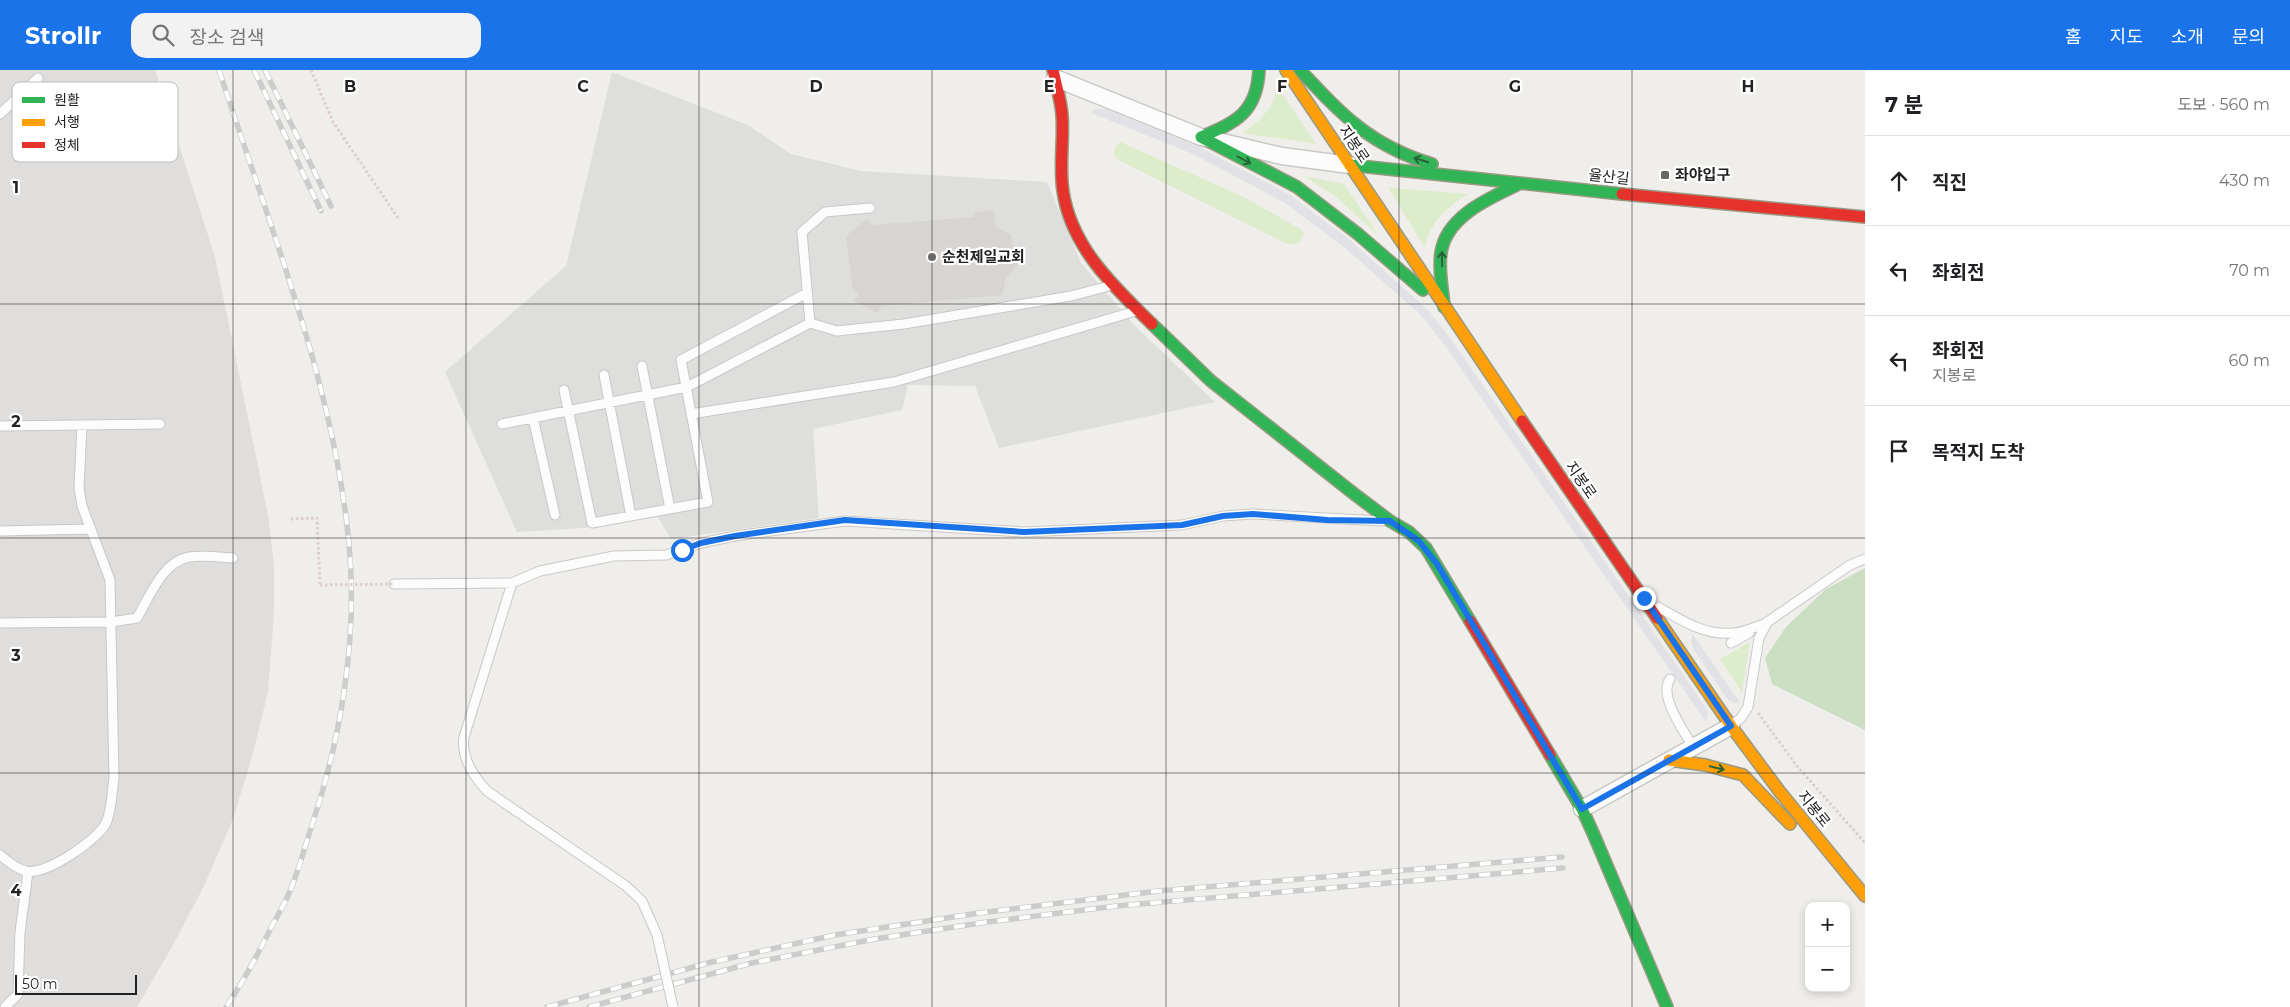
<!DOCTYPE html>
<html lang="ko">
<meta charset="utf-8">
<style>
body{margin:0;font-family:Montserrat,"Noto Sans KR",sans-serif;background:#f2f2f2;color:#202124}
.controls{position:absolute;right:15px;bottom:15px;display:grid;overflow:hidden;border-radius:10px;box-shadow:0 2px 8px #0003}
.controls button{width:45px;height:45px;display:grid;place-items:center;padding:0;border:0;border-bottom:1px solid #e0e0e0;background:#fff;color:#202124;font:25px sans-serif}
.scale{position:absolute;left:15px;bottom:12px;width:122px;box-sizing:border-box;padding-left:5px;border:2px solid #222;border-top:0;font-size:14px;line-height:18px;white-space:nowrap;color:#222;-webkit-text-stroke:4px #fff;paint-order:stroke}
.stop{position:absolute;width:15px;height:15px;margin:-11px;border:4px solid #1a73e8;border-radius:50%;background:#fff}
.stop.end{background:#1a73e8;border-color:#fff;box-shadow:0 1px 5px #0008}
.list{margin:0;padding:0;list-style:none}
h2{display:flex;justify-content:space-between;align-items:center;height:65px;margin:0;padding:0 20px;font-size:21px}
h2 small{font-size:16px;font-weight:400;color:#757577}
.list li{display:grid;grid-template-columns:32px 1fr auto;gap:15px;align-items:center;box-sizing:border-box;height:90px;padding:0 20px;border-top:1px solid #e0e0e0}
.list b{display:block;font-size:19px;white-space:nowrap}
.list p{margin:0;font-size:16px;white-space:nowrap;color:#757577}
.list em{font-size:16px;font-style:normal;color:#757577}
.icon{flex:none;width:28px;height:28px;fill:none;stroke:currentColor;stroke-width:2;stroke-linecap:round;stroke-linejoin:round}
.map{position:relative;flex:none;width:1865px;height:937px;overflow:hidden}
header{display:flex;align-items:center;gap:30px;box-sizing:border-box;height:70px;padding:0 25px;background:#1a73e8;color:#fff}
header strong{font-size:24px}
nav{display:flex;gap:28px;margin-inline-start:auto;font-size:18px}
.search{width:350px;height:45px;background:#f2f2f2;display:flex;align-items:center;gap:12px;box-sizing:border-box;padding:0 18px;border-radius:15px;color:#757577;font-size:19px}
main{display:flex}
aside{flex:1;background:#fff}
.map>svg:first-child{display:block}
</style>
<header>
<strong>Strollr</strong>
<div class="search"><svg class="icon" aria-label="search" viewBox="0 0 24 24"><circle cx="10" cy="10" r="6"/><path d="M15 15l6 6"/></svg>장소 검색</div>
<nav><a>홈</a><a>지도</a><a>소개</a><a>문의</a></nav>
</header>
<main>
<div class="map">
<svg width="1865" height="937" viewBox="0 0 1865 937">
<rect width="100%" height="100%" fill="#f0eeeb"/>
<path fill="#dfdedc" d="M0,0H155L215,187L268,445L274,496V543L268,622L252,687L233,749L204,816L172,877L137,937H0Z"/>
<path fill="#dededc" d="M612,2L748,55L791,84L861,101L1047,112L1081,193L1135,256L1215,332L999,378L975,316L908,315L902,340L813,359L819,448L671,469L658,447L583,458L517,462L445,302L566,196Z"/>
<path fill="#ddeccb" d="M1276,14L1313,69L1317,74L1242,63C1258,53 1278,35 1276,14Z
M1120,72L1244,127L1302,160L1304,163L1299,173L1287,174L1118,90L1114,84L1115,77Z
M1304,106L1344,114L1379,166L1336,127Z
M1388,117L1392,118L1468,124C1447,137 1429,153 1425,178Z
M1750,572L1742,622L1720,589Z"/>
<path fill="#cbdec1" d="M1865,498V660L1772,614L1765,588L1786,557L1826,519Z"/>
<path fill="#e2e1e5" d="M1095,39H1105L1197,76L1290,125L1350,170L1429,241L1453,272L1702,632L1708,642L1706,652L1446,277L1422,246L1344,177L1285,133L1193,84L1091,43Z
M1692,563L1740,633H1733L1728,630L1696,583L1691,573Z"/>
<path fill="#d7d4d2" d="M994,140L996,157L1011,165L1017,196L1006,207L1002,225L882,236L878,243L854,231L859,223L853,220L846,166L867,149L873,155L973,147V143Z"/>
<g fill="none" stroke-linecap="round" stroke-linejoin="round">
<g stroke="#c9c8c7" stroke-width="11">
<path id="lane" d="M0,44L38,8
M870,138L825,142L802,162L810,253L837,261L904,254L1071,226L1109,216
M642,296L670,439
M604,305L631,446
M564,320L592,453L708,432L681,290L807,223
M691,344L894,312L1136,241
M533,348L555,445
M502,354L687,317L810,253
M0,356L160,354
M0,461L91,459
M512,513L464,667C461,688 473,706 487,721L626,816L642,831L657,865
M394,514L512,513L540,501L614,486L666,485L701,473L735,466L845,451L1024,462L1182,455L1223,446L1253,444L1382,451
M1658,537C1681,550 1705,566 1733,563C1744,563 1756,556 1767,553L1759,568L1748,637L1741,648L1731,656
M0,553L111,552L137,548C149,528 162,492 189,487C203,485 219,487 233,488
M1763,555L1850,495L1865,489
M1731,573L1749,563
M1670,609C1658,626 1684,661 1693,677
M0,785C8,791 16,799 26,801C45,806 98,770 106,753C112,740 112,721 114,708L110,510L82,436L79,418L82,355
M5,937L18,924L20,862L28,802"/>
</g>
<g stroke="#c9c8c7" stroke-width="19">
<path id="street" d="M1055,8L1201,67L1282,86L1350,95
M1582,739L1731,656"/>
</g>
<g stroke="#999a82" stroke-width="14">
<path id="fast" d="M1300,0C1342,45 1371,76 1432,94
M1201,67L1297,117L1358,164L1423,220
M1201,67C1237,52 1257,42 1259,0
M1350,95L1622,124
M1444,237C1443,220 1438,200 1441,183C1446,146 1490,128 1519,114
M1152,254L1211,311L1353,423L1390,451L1409,462L1426,478L1470,551
M1550,685L1582,739L1593,763L1667,937"/>
</g>
<g stroke="#999a82" stroke-width="14">
<path id="slow" d="M1286,0L1522,351
M1657,548L1731,656L1780,722L1865,826
M1669,690L1705,695L1743,705L1790,754"/>
</g>
<g stroke="#999a82" stroke-width="14">
<path id="jam" d="M1053,0C1056,15 1061,30 1062,45C1064,70 1059,96 1063,121C1071,177 1114,217 1152,254
M1622,124L1865,147
M1522,351L1657,548
M1470,551L1550,685"/>
</g>
<path stroke="#dccecd" stroke-width="3" stroke-dasharray="2.5 2.5" stroke-linecap="butt" d="M311,0L333,52L398,148
M291,449L317,448L320,515
M1758,643L1797,696L1865,773"/>
<use href="#lane" stroke="#fdfcfc" stroke-width="9"/>
<use href="#street" stroke="#fdfcfc" stroke-width="16"/>
<use href="#fast" stroke="#30b455" stroke-width="11"/>
<use href="#slow" stroke="#ff9f0a" stroke-width="11"/>
<use href="#jam" stroke="#e5322d" stroke-width="11"/>
<g stroke="#ccc" stroke-width="5.5">
<path id="rail" d="M219,0C268,152 334,314 349,474C358,567 341,668 312,755C305,776 300,796 292,816C287,830 279,843 272,856C258,884 244,911 226,937
M254,0L321,141
M265,0L331,136
M547,937L712,892L835,865L979,843L1158,821L1562,787
M589,937L752,893L875,869L987,852L1116,836L1563,798"/>
</g>
<use href="#rail" stroke="#fff" stroke-width="4" stroke-dasharray="11" stroke-linecap="butt"/>
<g stroke="#c9c8c7" stroke-width="11" stroke-linecap="butt">
<path id="lane-bridge" d="M657,865L673,937"/>
</g>
<path stroke="#dccecd" stroke-width="3" stroke-dasharray="2.5 2.5" stroke-linecap="butt" d="M320,515L394,514"/>
<use href="#lane-bridge" stroke="#fdfcfc" stroke-width="9"/>
</g>
<defs><path id="oneway-shaft" d="M-6 0H5M1.5-3L5.5 0L1.5 3" fill="none" stroke-width="1.6" stroke-linecap="round" stroke-linejoin="round" transform="scale(1.25)"/></defs>
<g stroke="#286439">
<use href="#oneway-shaft" transform="translate(1244 90) rotate(28)"/>
<use href="#oneway-shaft" transform="translate(1421 90) rotate(-162)"/>
<use href="#oneway-shaft" transform="translate(1442 189) rotate(-90)"/>
<use href="#oneway-shaft" transform="translate(1717 698) rotate(13)"/>
</g>
<g fill="none" stroke-linecap="round" stroke-linejoin="round">
<path stroke="#1a73e8" stroke-width="6" d="M682,480L701,473L735,466L845,450L1024,462L1182,455L1223,446L1253,444L1327,450L1390,451L1419,471L1437,494L1582,739L1731,656L1644,528"/>
</g>
<path fill="none" stroke="#222" stroke-width="1" stroke-opacity="0.55" d="M233,0V937M466,0V937M699,0V937M932,0V937M1166,0V937M1399,0V937M1632,0V937M0,234H1865M0,468H1865M0,703H1865"/>
<g fill="#6a6968" stroke="#fff" stroke-width="2">
<rect x="1660" y="100" width="10" height="10" rx="2.5"/>
<circle cx="932" cy="187" r="5"/>
</g>
<g text-anchor="middle" stroke-width="4.5" stroke-linejoin="round" paint-order="stroke">
<g font-size="15" fill="#222" stroke="#fff">
<text transform="translate(1354 74) rotate(56)" y="5">지봉로</text>
<text transform="translate(1609 107) rotate(6)" y="5">율산길</text>
<text transform="translate(1581 410) rotate(55)" y="5">지봉로</text>
<text transform="translate(1814 739) rotate(51)" y="5">지봉로</text>
</g>
<g font-size="15" font-weight="bold" fill="#222" stroke="#fff" text-anchor="start">
<text x="1675" y="110">좌야입구</text>
<text x="942" y="192">순천제일교회</text>
</g>
</g>
<rect x="12" y="12" width="166" height="80" rx="8" fill="#fff" stroke="#bdbdbd" stroke-width="1"/>
<rect x="22" y="27" width="23" height="6" fill="#30b455"/>
<rect x="22" y="49" width="23" height="7" fill="#ff9f0a"/>
<rect x="22" y="72" width="23" height="6" fill="#e5322d"/>
<g font-size="14" fill="#222">
<text x="54" y="35">원활</text>
<text x="54" y="57">서행</text>
<text x="54" y="80">정체</text>
</g>
<g font-size="16" text-anchor="middle" font-weight="bold" fill="#222" stroke="#fff" stroke-width="4.5" stroke-linejoin="round" paint-order="stroke">
<text x="350" y="22">B</text>
<text x="583" y="22">C</text>
<text x="816" y="22">D</text>
<text x="1049" y="22">E</text>
<text x="1282" y="22">F</text>
<text x="1515" y="22">G</text>
<text x="1748" y="22">H</text>
<text x="16" y="123">1</text>
<text x="16" y="357">2</text>
<text x="16" y="591">3</text>
<text x="16" y="826">4</text>
</g>
</svg>
<div class="controls">
<button>+</button>
<button>−</button>
</div>
<div class="scale">50 m</div>
<div class="stop" style="left:682px;top:480px"></div>
<div class="stop end" style="left:1644px;top:528px"></div>
</div>
<aside>
<h2>7 분<small>도보 · 560 m</small></h2>
<ul class="list">
<li><svg class="icon" aria-label="ahead" viewBox="0 0 24 24"><path d="M12 20V5M6 11l6-6 6 6"/></svg><div><b>직진</b></div><em>430 m</em></li>
<li><svg class="icon" aria-label="left" viewBox="0 0 24 24"><path d="M17 20v-9H6M10 6l-5 5 5 5"/></svg><div><b>좌회전</b></div><em>70 m</em></li>
<li><svg class="icon" aria-label="left" viewBox="0 0 24 24"><path d="M17 20v-9H6M10 6l-5 5 5 5"/></svg><div><b>좌회전</b><p>지봉로</p></div><em>60 m</em></li>
<li><svg class="icon" aria-label="arrive" viewBox="0 0 24 24"><path d="M6 21V4h12l-3 4 3 4H6"/></svg><div><b>목적지 도착</b></div></li>
</ul>
</aside>
</main>
